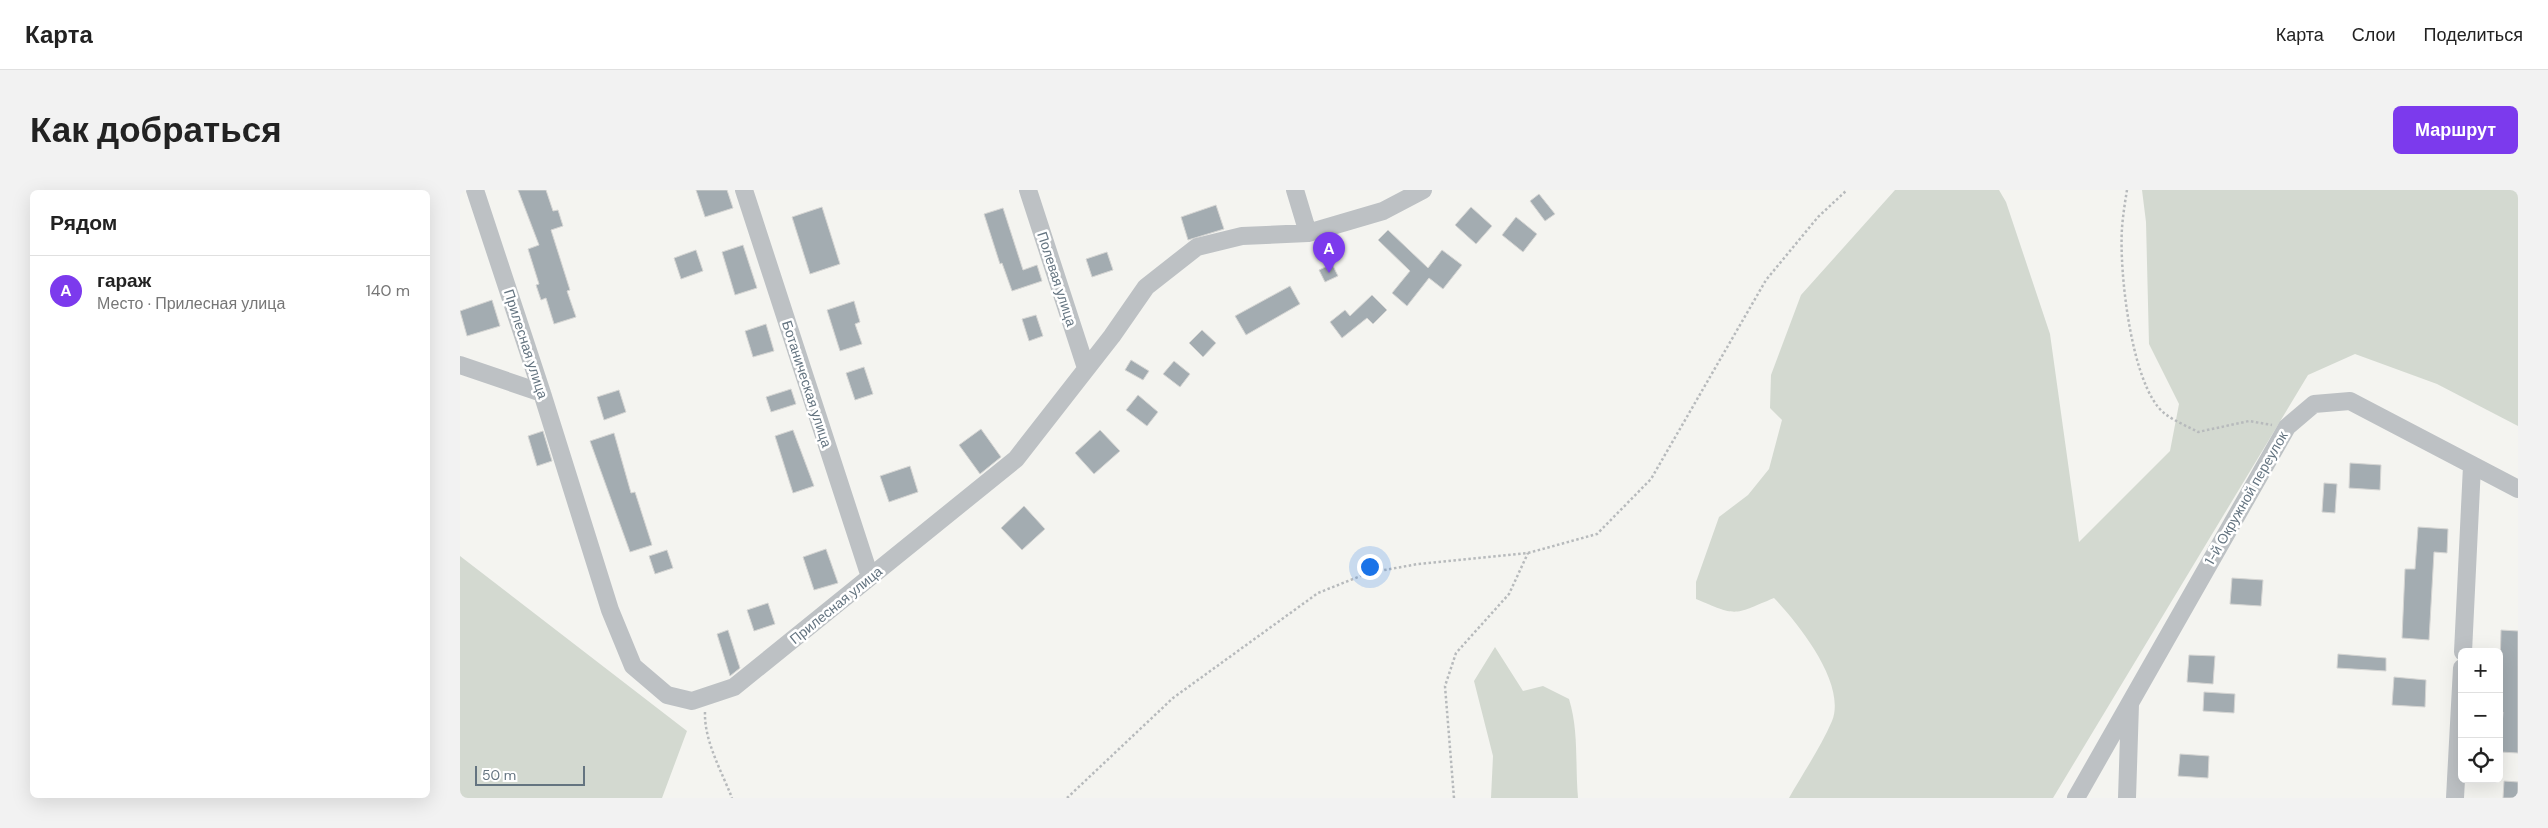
<!DOCTYPE html>
<html lang="ru">
<meta charset="utf-8">
<style>
body{margin:0;font-family:"DM Sans",sans-serif;background:#f2f2f2;color:#222}
.controls{position:absolute;right:15px;bottom:15px;display:grid;overflow:hidden;border-radius:8px;box-shadow:0 5px 20px #0002}
.controls button{width:45px;height:45px;display:grid;place-items:center;padding:0;border:0;border-bottom:1px solid #e0e0e0;background:#fff;color:#222;font:25px sans-serif}
.scale{position:absolute;left:15px;bottom:12px;width:110px;box-sizing:border-box;padding-left:5px;border:2px solid #647480;border-top:0;font-size:14px;line-height:18px;white-space:nowrap;color:#647480;-webkit-text-stroke:4px #fff;paint-order:stroke}
.you{position:absolute;left:909px;top:376px;width:18px;height:18px;margin:-12px;border:4px solid #fff;border-radius:50%;background:#1a73e8;box-shadow:0 0 0 8px #1a73e833}
.badge{display:grid;place-items:center;width:32px;height:32px;border-radius:50%;background:#7c3aed;color:#fff;font-size:16px;font-weight:700}
.pin{position:absolute;translate:-50% -41px;filter:drop-shadow(0 1px 2px #0008)}
.pin::after{content:'';position:absolute;top:26px;width:18px;height:15px;background:inherit;clip-path:polygon(0 0,100% 0,50% 100%)}
.list{margin:0;padding:0;list-style:none}
h2{display:flex;justify-content:space-between;align-items:center;height:65px;margin:0;padding:0 20px;font-size:21px}
h2 small{font-size:16px;font-weight:400;color:#767676}
.list li{display:grid;grid-template-columns:32px 1fr auto;gap:15px;align-items:center;box-sizing:border-box;height:70px;padding:0 20px;border-top:1px solid #e0e0e0}
.list b{display:block;font-size:19px;white-space:nowrap}
.list p{margin:0;font-size:16px;white-space:nowrap;color:#767676}
.list em{font-size:16px;font-style:normal;color:#767676}
.icon{flex:none;width:28px;height:28px;fill:none;stroke:currentColor;stroke-width:2;stroke-linecap:round;stroke-linejoin:round}
.map{position:relative;flex:none;width:2058px;height:608px;overflow:hidden;border-radius:8px}
header{display:flex;align-items:center;gap:30px;box-sizing:border-box;height:70px;padding:0 25px;background:#fff;border-bottom:1px solid #e0e0e0}
header strong{font-size:24px}
nav{display:flex;gap:28px;margin-inline-start:auto;font-size:18px}
.intro{display:flex;align-items:center;justify-content:space-between;box-sizing:border-box;height:120px;padding:0 30px}
h1{margin:0;font-size:35px}
.button{padding:12px 22px;border-radius:8px;background:#7c3aed;color:#fff;font-size:18px;font-weight:700}
main{display:flex;gap:30px;padding:0 30px}
aside{flex:1;background:#fff;border-radius:8px;box-shadow:0 5px 20px #0002}
.map>svg:first-child{display:block}
</style>
<header>
<strong>Карта</strong>
<nav><a>Карта</a><a>Слои</a><a>Поделиться</a></nav>
</header>
<div class="intro"><h1>Как добраться</h1><a class="button">Маршрут</a></div>
<main>
<aside>
<h2>Рядом<small></small></h2>
<ul class="list">
<li><span class="badge">A</span><div><b>гараж</b><p>Место · Прилесная улица</p></div><em>140 m</em></li>
</ul>
</aside>
<div class="map">
<svg width="2058" height="608" viewBox="0 0 2058 608">
<rect width="100%" height="100%" fill="#f4f4f0"/>
<path fill="#d3d9d0" d="M1435,0H1539L1546,12L1590,144L1619,352L1710,261L1719,214L1689,154L1686,32L1682,0H2058V236L1977,194L1895,164L1848,185L1593,608H1329C1343,583 1361,557 1372,531C1387,494 1338,433 1314,408C1273,425 1278,427 1236,409V392L1259,327L1288,305L1309,279L1322,230L1310,218L1311,185L1341,105Z
M0,366L227,541L202,608H0Z
M1035,457L1063,501L1083,496L1109,509C1119,541 1115,575 1118,608H1031L1033,566L1014,491Z"/>
<path fill="#a3acb1" stroke="#d5d5d3" d="M58,0H86L93,21L98,20L103,36L91,40L110,100L107,101L116,127L94,134L86,108L81,110L76,95L79,94L68,59L79,55Z
M236,0H267L273,18L245,27Z
M1079,4L1095,24L1085,31L1070,11Z
M756,15L764,39L728,50L721,27Z
M362,17L380,74L350,84L332,27Z
M1011,17L1032,36L1016,54L995,35Z
M543,18L563,80L577,75L582,91L552,101L542,73L540,74L524,24Z
M1056,27L1077,44L1063,62L1042,45Z
M928,40L968,78L982,60L1002,75L983,99L969,88L947,116L932,103L950,81L918,50Z
M283,55L297,98L275,105L262,62Z
M236,60L243,81L221,89L214,68Z
M647,62L653,80L632,87L626,69Z
M872,74L878,86L865,92L859,80Z
M830,96L840,114L786,145L775,126Z
M912,105L927,120L913,134L907,128L882,148L870,132L885,120L890,126Z
M32,110L40,136L7,146L0,121Z
M394,111L400,132L395,134L402,154L380,161L367,120Z
M576,125L583,146L569,151L562,129Z
M306,134L314,161L293,167L285,141Z
M742,140L756,153L743,167L729,153Z
M671,170L689,181L683,190L665,180Z
M714,171L730,184L720,197L703,184Z
M404,177L413,204L395,210L386,183Z
M331,199L336,214L311,222L306,207Z
M159,200L166,222L144,230L137,207Z
M678,205L698,222L687,236L666,220Z
M521,239L541,267L520,284L499,255Z
M333,240L354,296L333,303L315,246Z
M640,240L660,261L634,284L615,263Z
M83,241L92,271L77,276L68,246Z
M154,243L171,303L175,302L192,355L170,362L130,251Z
M1890,273L1921,275L1920,300L1889,298Z
M450,276L458,302L429,312L420,286Z
M1864,293L1877,294L1875,323L1862,322Z
M564,316L585,339L562,360L541,338Z
M1958,337L1988,339L1987,363L1974,362L1969,450L1942,448L1945,379H1955Z
M366,359L378,393L354,400L343,367Z
M207,360L213,378L195,384L189,366Z
M1772,388L1803,390L1801,416L1770,414Z
M308,413L315,434L294,441L287,420Z
M268,440L280,478L270,486L257,444Z
M2041,440L2058,441V563L2040,562L2043,522H2039Z
M1878,464L1926,468V481L1877,478Z
M1729,465L1755,466L1753,494L1727,492Z
M1934,487L1966,490L1965,517L1932,515Z
M1744,502L1775,504L1774,523L1743,521Z
M1720,564L1749,566L1748,588L1718,586Z
M2044,591L2058,592V608H2043Z"/>
<g fill="none" stroke-linecap="round" stroke-linejoin="round">
<path stroke="#b7babc" stroke-width="2.5" stroke-dasharray="2.5 2.5" stroke-linecap="butt" d="M1667,0C1665,12 1663,25 1662,38C1659,80 1671,196 1704,223C1714,231 1727,236 1738,242L1789,231L1812,235
M245,522C244,551 262,582 272,608
M607,608L713,508L858,403L908,383L958,374L1068,363L1137,344L1191,289L1306,90L1358,27L1387,0
M994,608L985,496L996,463L1049,404L1068,363"/>
<path stroke="#bdc1c4" stroke-width="18" d="M15,0L82,203L150,420L173,476L207,505L232,511L274,497L556,269L652,146L686,97L737,57L782,46L848,43L923,21L963,0
M284,0L410,387
M568,0L626,178
M835,0L848,43
M0,175L82,203
M2003,462L2012,276
M1616,608L1827,237L1854,214L1890,211L2058,299
M1667,608L1670,514
M1995,608L2002,478"/>
</g>
<g text-anchor="middle" stroke-width="5" stroke-linejoin="round" paint-order="stroke">
<g font-size="14" fill="#647480" stroke="#fff">
<text transform="translate(597 89) rotate(72)" y="5">Полевая улица</text>
<text transform="translate(66 154) rotate(72)" y="5">Прилесная улица</text>
<text transform="translate(347 194) rotate(72)" y="5">Ботаническая улица</text>
<text transform="translate(1786 308) rotate(-60)" y="5">1-й Окружной переулок</text>
<text transform="translate(376 415) rotate(-39)" y="5">Прилесная улица</text>
</g>
</g>
</svg>
<div class="controls">
<button>+</button>
<button>−</button>
<button><svg class="icon" aria-label="locate" viewBox="0 0 24 24"><circle cx="12" cy="12" r="6"/><path d="M12 2v4M12 18v4M2 12h4M18 12h4"/></svg></button>
</div>
<div class="scale">50 m</div>
<div class="you"></div>
<div class="pin badge" style="left:869px;top:83px">A</div>
</div>
</main>
